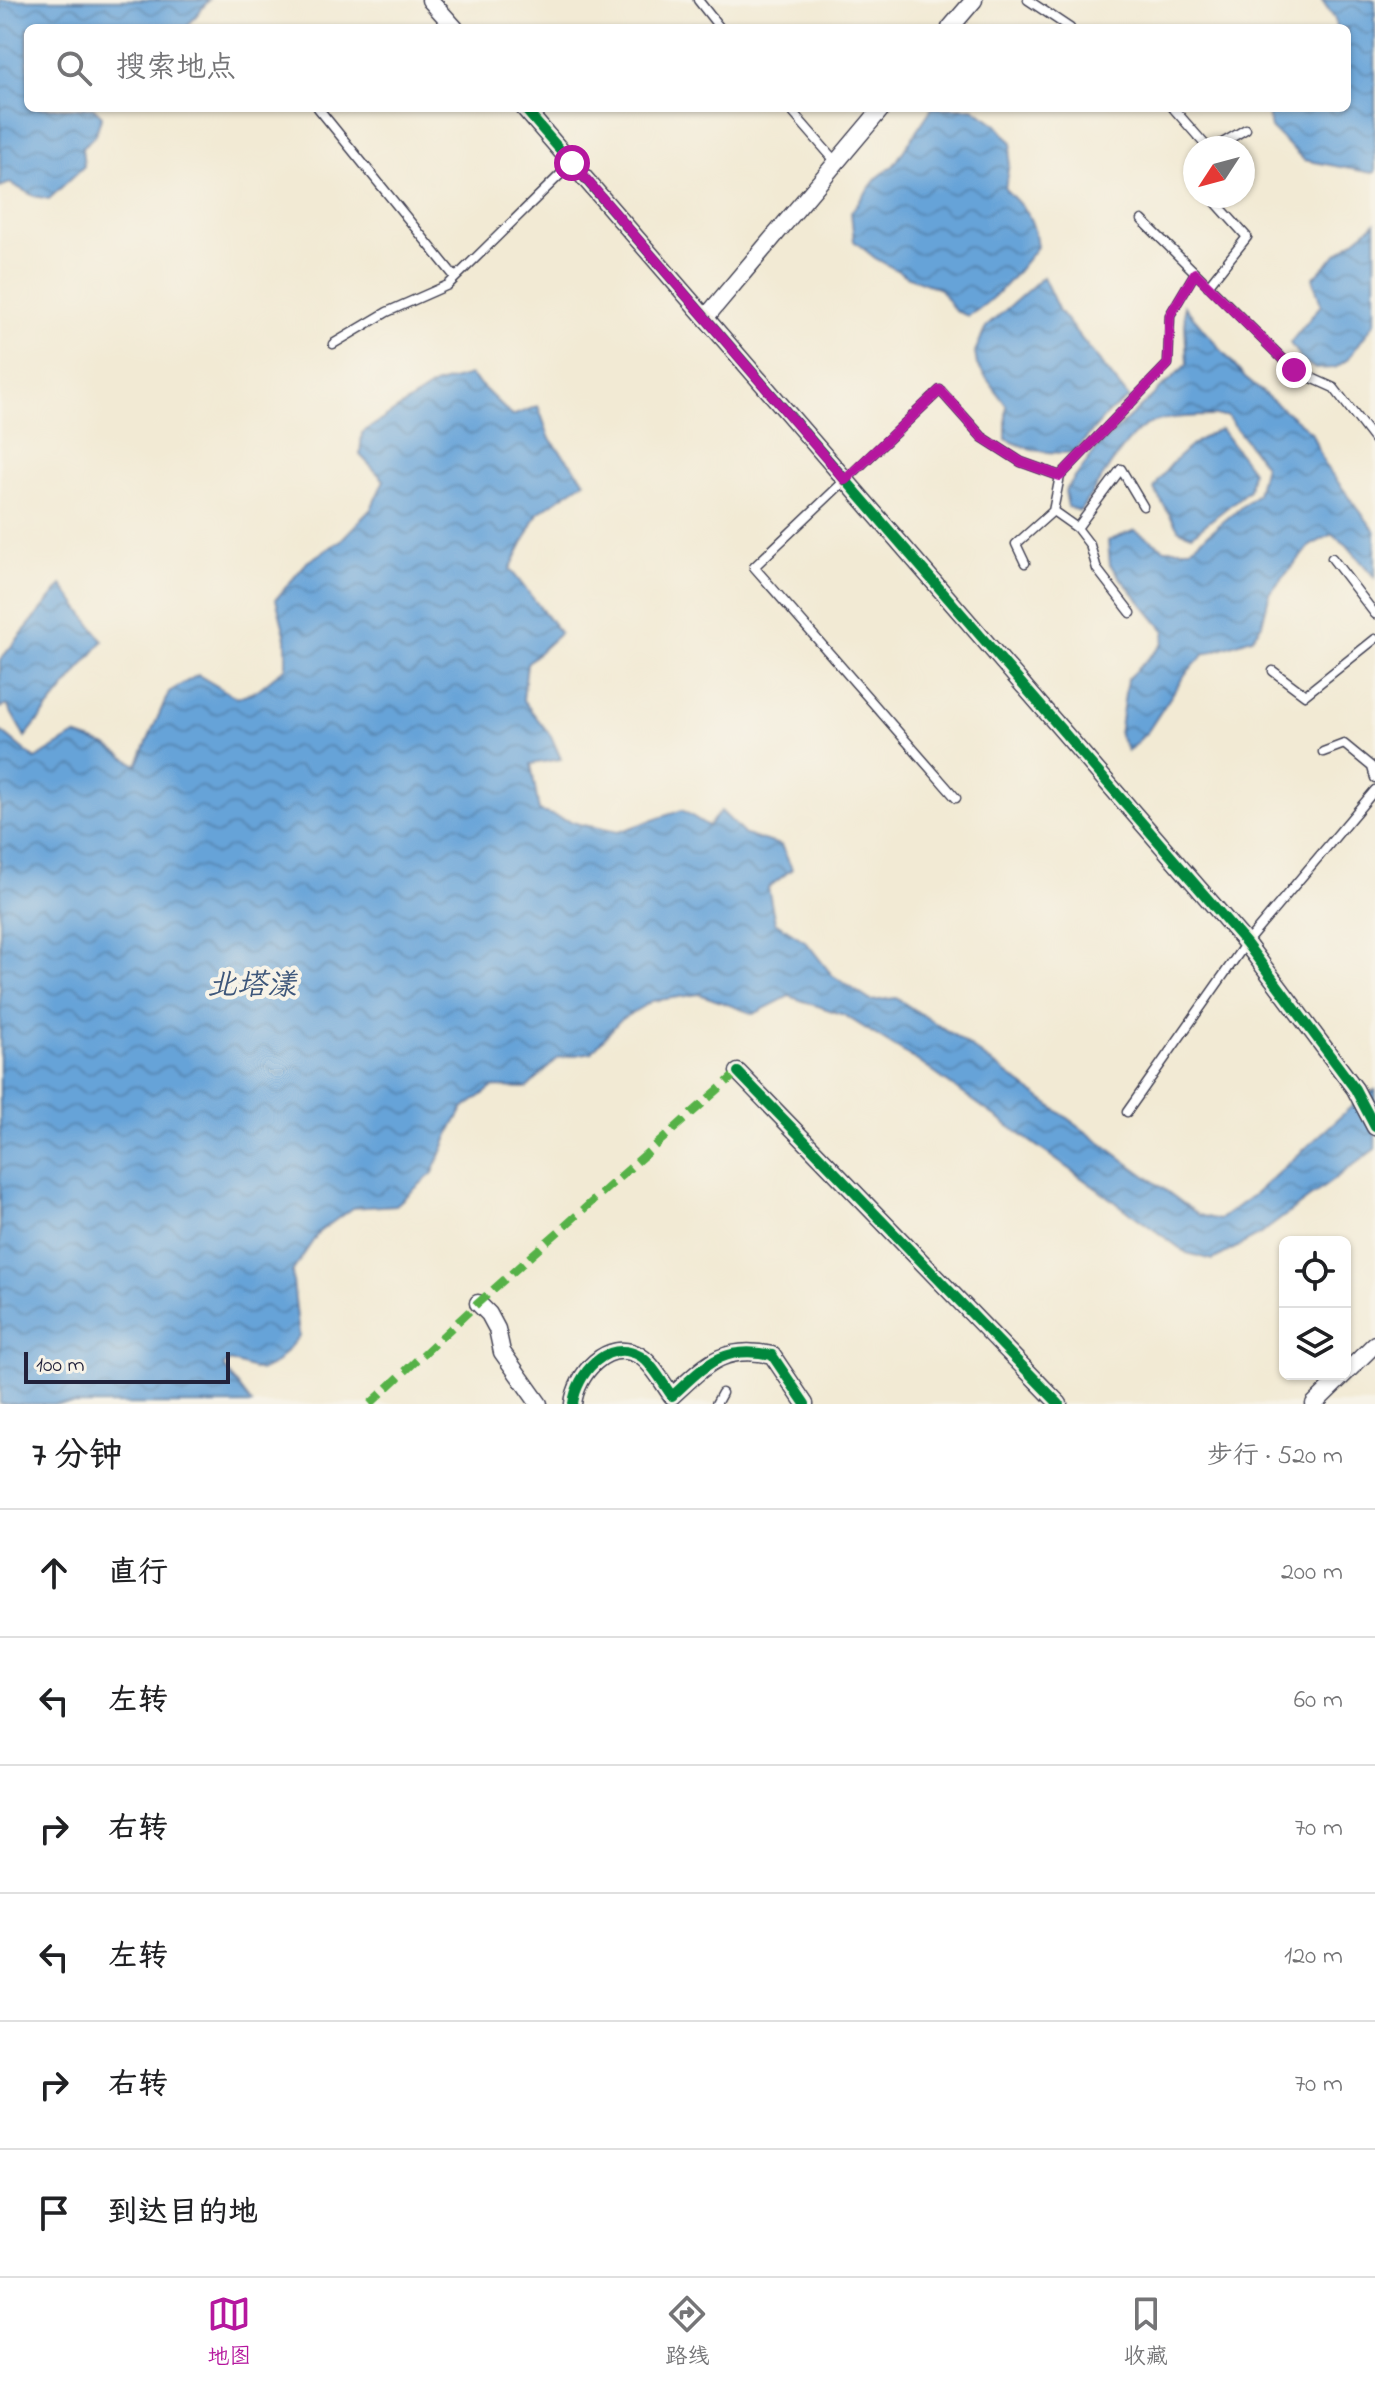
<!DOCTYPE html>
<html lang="zh">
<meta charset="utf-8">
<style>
body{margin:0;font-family:"Indie Flower","LXGW WenKai TC",sans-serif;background:#f2f2f2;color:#202124}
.controls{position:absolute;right:24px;bottom:24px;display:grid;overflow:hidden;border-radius:12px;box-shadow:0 2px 6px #0004}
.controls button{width:72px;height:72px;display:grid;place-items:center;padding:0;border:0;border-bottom:2px solid #e0e0e0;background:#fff;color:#202124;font:40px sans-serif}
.compass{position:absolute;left:1183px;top:136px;width:72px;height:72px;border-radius:50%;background:#fff;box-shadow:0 2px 6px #0004;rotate:234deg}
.scale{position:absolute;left:24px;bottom:20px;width:206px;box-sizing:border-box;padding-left:8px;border:4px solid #22223b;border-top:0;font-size:22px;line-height:28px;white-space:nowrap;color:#22223b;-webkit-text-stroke:6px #f7f3e8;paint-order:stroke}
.stop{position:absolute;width:24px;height:24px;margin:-18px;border:6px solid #b5179e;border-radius:50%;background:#fff}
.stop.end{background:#b5179e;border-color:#fff;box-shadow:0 2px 8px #0008}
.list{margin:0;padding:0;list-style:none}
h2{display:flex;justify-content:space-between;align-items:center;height:104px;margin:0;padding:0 32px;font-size:34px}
h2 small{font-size:26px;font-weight:400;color:#757577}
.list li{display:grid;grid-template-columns:52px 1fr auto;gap:24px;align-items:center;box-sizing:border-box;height:128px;padding:0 32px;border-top:2px solid #e0e0e0}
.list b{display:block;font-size:30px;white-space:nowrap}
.list em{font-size:26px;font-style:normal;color:#757577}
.icon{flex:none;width:44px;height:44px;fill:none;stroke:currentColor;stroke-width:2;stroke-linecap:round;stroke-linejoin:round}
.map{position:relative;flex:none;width:1375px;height:1404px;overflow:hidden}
.search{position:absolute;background:#fff;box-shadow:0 2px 6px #0004;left:24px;right:24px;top:24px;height:88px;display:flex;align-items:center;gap:20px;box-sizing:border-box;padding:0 28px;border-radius:12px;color:#757577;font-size:30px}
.sheet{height:872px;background:#fff}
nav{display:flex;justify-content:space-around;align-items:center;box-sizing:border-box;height:112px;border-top:2px solid #e0e0e0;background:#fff;font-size:22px;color:#757577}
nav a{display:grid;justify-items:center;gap:4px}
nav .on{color:#b5179e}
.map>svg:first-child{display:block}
</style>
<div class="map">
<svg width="1375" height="1404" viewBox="0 0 1375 1404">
<defs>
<pattern id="water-waves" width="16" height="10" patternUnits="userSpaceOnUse" patternTransform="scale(2)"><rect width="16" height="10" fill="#66a3d8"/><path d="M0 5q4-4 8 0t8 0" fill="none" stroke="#5484b0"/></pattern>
</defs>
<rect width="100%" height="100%" fill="#f7f3e8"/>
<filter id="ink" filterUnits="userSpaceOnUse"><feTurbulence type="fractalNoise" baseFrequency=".0125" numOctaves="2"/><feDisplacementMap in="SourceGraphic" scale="16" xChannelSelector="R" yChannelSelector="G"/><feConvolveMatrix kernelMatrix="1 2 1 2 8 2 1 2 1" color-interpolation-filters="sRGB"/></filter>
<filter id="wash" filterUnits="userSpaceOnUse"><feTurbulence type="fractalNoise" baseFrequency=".006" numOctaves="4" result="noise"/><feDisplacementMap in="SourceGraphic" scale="32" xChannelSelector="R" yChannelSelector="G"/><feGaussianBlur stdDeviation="1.8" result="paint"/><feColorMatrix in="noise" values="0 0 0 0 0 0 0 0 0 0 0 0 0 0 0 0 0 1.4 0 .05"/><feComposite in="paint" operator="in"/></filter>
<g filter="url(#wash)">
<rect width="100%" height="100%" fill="#f2ead4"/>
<path fill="url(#water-waves)" stroke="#44628a" stroke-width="2" d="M0,0H209L186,28H28V108H94L102,116L95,135L82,148L84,166L49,199L34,196L10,183L0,187Z
M1322,0H1375V172L1372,173L1304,160L1271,128L1268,114L1278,108H1347V28H1336L1335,19Z
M932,108H973L997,125L1012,143L1005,189C1026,210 1034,217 1037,247C1017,272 996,300 968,316L955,311L940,289L909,277L875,258L854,241L851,212L877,178L894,165Z
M1375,223V322L1348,359L1335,368L1315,369L1300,358L1290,343L1321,305L1313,278L1335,256Z
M1043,277L1059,311L1129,398L1108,413L1074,452C1049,455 1029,450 1006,439V405L977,365L975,352L986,327Z
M1184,306L1245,378L1311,432L1325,465L1375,531V578L1347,545L1332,534L1310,546L1270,592L1262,624L1252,638L1205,654L1186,673L1148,731L1128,751L1119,735L1127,679L1162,645L1165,631L1110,565L1108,541L1135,530L1165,549H1190L1257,494L1264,465L1227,416C1206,416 1163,415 1145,426C1124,439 1095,489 1080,511L1068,507L1065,491L1099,446L1187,364Z
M470,375L512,416L538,406L550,439L585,481L538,513L510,569L560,633L527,663L523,700L551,736L561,759L531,764L539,811L579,824L618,832L682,810L708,826L721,811L745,835L781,845L792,869L768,888L775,922L806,942L832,975L871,1001L896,998L957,1037L1199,1215L1219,1220L1256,1193L1362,1097L1375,1090V1149L1259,1235L1213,1260L1187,1253L919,1062L844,1015L789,996L754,1014L699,994L652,1001L620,1020L592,1052L558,1058L527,1088L493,1087L463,1109L450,1132L433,1173L396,1205L352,1208L319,1232L292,1272L299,1336L276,1363L260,1371L230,1361L223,1366L252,1404H0V735L2,732L35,759L75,735L107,746L137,765L169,692L198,675L237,698L259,689L286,667V638L276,599L307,562L340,541L371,509L384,480L360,455L362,433L434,385Z
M1221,429L1252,471L1249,490L1192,535L1179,530L1154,489C1166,465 1195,438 1221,429Z
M62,585L103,641L25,737L7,705L0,708V660Z"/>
</g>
<g filter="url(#ink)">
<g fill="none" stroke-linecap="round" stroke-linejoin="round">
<g stroke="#414052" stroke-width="11">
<path id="lane" d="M698,0L720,28
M1028,0L1070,28
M318,108L455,277
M789,108L836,162
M1173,108L1208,148
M1214,148L1246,129
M1142,220L1294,370L1334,388L1375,441
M1208,286L1247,237L1210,196
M333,344L387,312L448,285L572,163
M1053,511L1077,528L1090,545L1097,569L1131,613
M1077,528L1121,469L1143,506
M1332,558L1375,614
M1025,563L1016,544L1053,511L1060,476L1168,364L1170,315L1195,273
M1273,671L1305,695L1375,639
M1323,752L1344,744L1372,767L1375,778
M956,798L754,567L940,390L982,437L1021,462L1060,476
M1127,1112L1246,943L1375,790
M716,1404L722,1393"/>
</g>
<g stroke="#414052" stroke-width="19">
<path id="street" d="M430,0L455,28
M950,28L974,0
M524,108L1246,943L1355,1089L1375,1127
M706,317L882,108
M738,1072L1059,1404
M478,1303L489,1314L497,1329L502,1352L539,1404
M573,1404C576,1375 607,1337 640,1356C653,1364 663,1384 672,1396C706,1365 723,1344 772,1355L805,1404
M1314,1404L1375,1344"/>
</g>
<use href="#lane" stroke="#fff" stroke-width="8"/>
<use href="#street" stroke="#fff" stroke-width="16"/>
<path stroke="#55b146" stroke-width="8" stroke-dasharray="16 8" stroke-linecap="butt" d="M370,1404L478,1303L738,1072"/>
<g stroke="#f7f3e8" stroke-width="15">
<path id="cycleway" d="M524,108L1246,943L1355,1089L1375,1127
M738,1072L1059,1404
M573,1404C576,1375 607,1337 640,1356C653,1364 663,1384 672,1396C706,1365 723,1344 772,1355L805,1404"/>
</g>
<use href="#cycleway" stroke="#00873e" stroke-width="10"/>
</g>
</g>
<g fill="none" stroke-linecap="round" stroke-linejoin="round" filter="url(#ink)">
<path stroke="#b5179e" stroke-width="10" d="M572,163L845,480L940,390L982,437L1021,462L1060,476L1168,364L1170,315L1195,273L1294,370"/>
</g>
<g text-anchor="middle" stroke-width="8" stroke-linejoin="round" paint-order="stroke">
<g font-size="30" font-style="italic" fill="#3d567a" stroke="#f7f3e8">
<text x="252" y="994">北塔漾</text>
</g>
</g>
</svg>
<div class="controls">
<button><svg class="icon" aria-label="locate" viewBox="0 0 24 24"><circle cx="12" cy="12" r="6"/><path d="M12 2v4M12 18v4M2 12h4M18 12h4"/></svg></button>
<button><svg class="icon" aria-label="layers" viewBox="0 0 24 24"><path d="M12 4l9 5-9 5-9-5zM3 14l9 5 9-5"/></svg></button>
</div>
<svg class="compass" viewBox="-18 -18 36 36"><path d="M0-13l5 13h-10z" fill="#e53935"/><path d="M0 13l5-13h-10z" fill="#757577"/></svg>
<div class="scale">100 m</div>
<div class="stop" style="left:572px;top:163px"></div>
<div class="stop end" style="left:1294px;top:370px"></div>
<div class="search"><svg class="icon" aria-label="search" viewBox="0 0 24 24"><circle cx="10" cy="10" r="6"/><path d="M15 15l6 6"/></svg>搜索地点</div>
</div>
<section class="sheet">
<h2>7 分钟<small>步行 · 520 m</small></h2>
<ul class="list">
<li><svg class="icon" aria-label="ahead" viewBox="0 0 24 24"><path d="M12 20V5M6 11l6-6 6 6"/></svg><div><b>直行</b></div><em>200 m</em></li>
<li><svg class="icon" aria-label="left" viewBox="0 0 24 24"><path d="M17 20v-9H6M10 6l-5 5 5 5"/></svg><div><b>左转</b></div><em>60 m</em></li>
<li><svg class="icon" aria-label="right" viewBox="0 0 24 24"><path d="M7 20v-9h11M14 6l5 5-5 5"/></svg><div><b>右转</b></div><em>70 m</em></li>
<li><svg class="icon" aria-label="left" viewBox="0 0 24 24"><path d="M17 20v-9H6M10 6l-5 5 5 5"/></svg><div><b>左转</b></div><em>120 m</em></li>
<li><svg class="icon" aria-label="right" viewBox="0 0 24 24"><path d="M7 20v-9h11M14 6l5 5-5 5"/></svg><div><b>右转</b></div><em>70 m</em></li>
<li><svg class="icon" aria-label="arrive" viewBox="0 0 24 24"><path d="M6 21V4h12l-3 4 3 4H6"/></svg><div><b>到达目的地</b></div></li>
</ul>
</section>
<nav>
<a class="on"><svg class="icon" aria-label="map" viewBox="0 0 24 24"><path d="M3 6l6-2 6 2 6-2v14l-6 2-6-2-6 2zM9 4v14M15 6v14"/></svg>地图</a>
<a><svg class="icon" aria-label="directions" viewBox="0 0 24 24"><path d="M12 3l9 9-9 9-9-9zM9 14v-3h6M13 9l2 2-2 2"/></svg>路线</a>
<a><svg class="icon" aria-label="saved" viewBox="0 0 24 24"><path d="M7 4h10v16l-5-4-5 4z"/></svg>收藏</a>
</nav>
